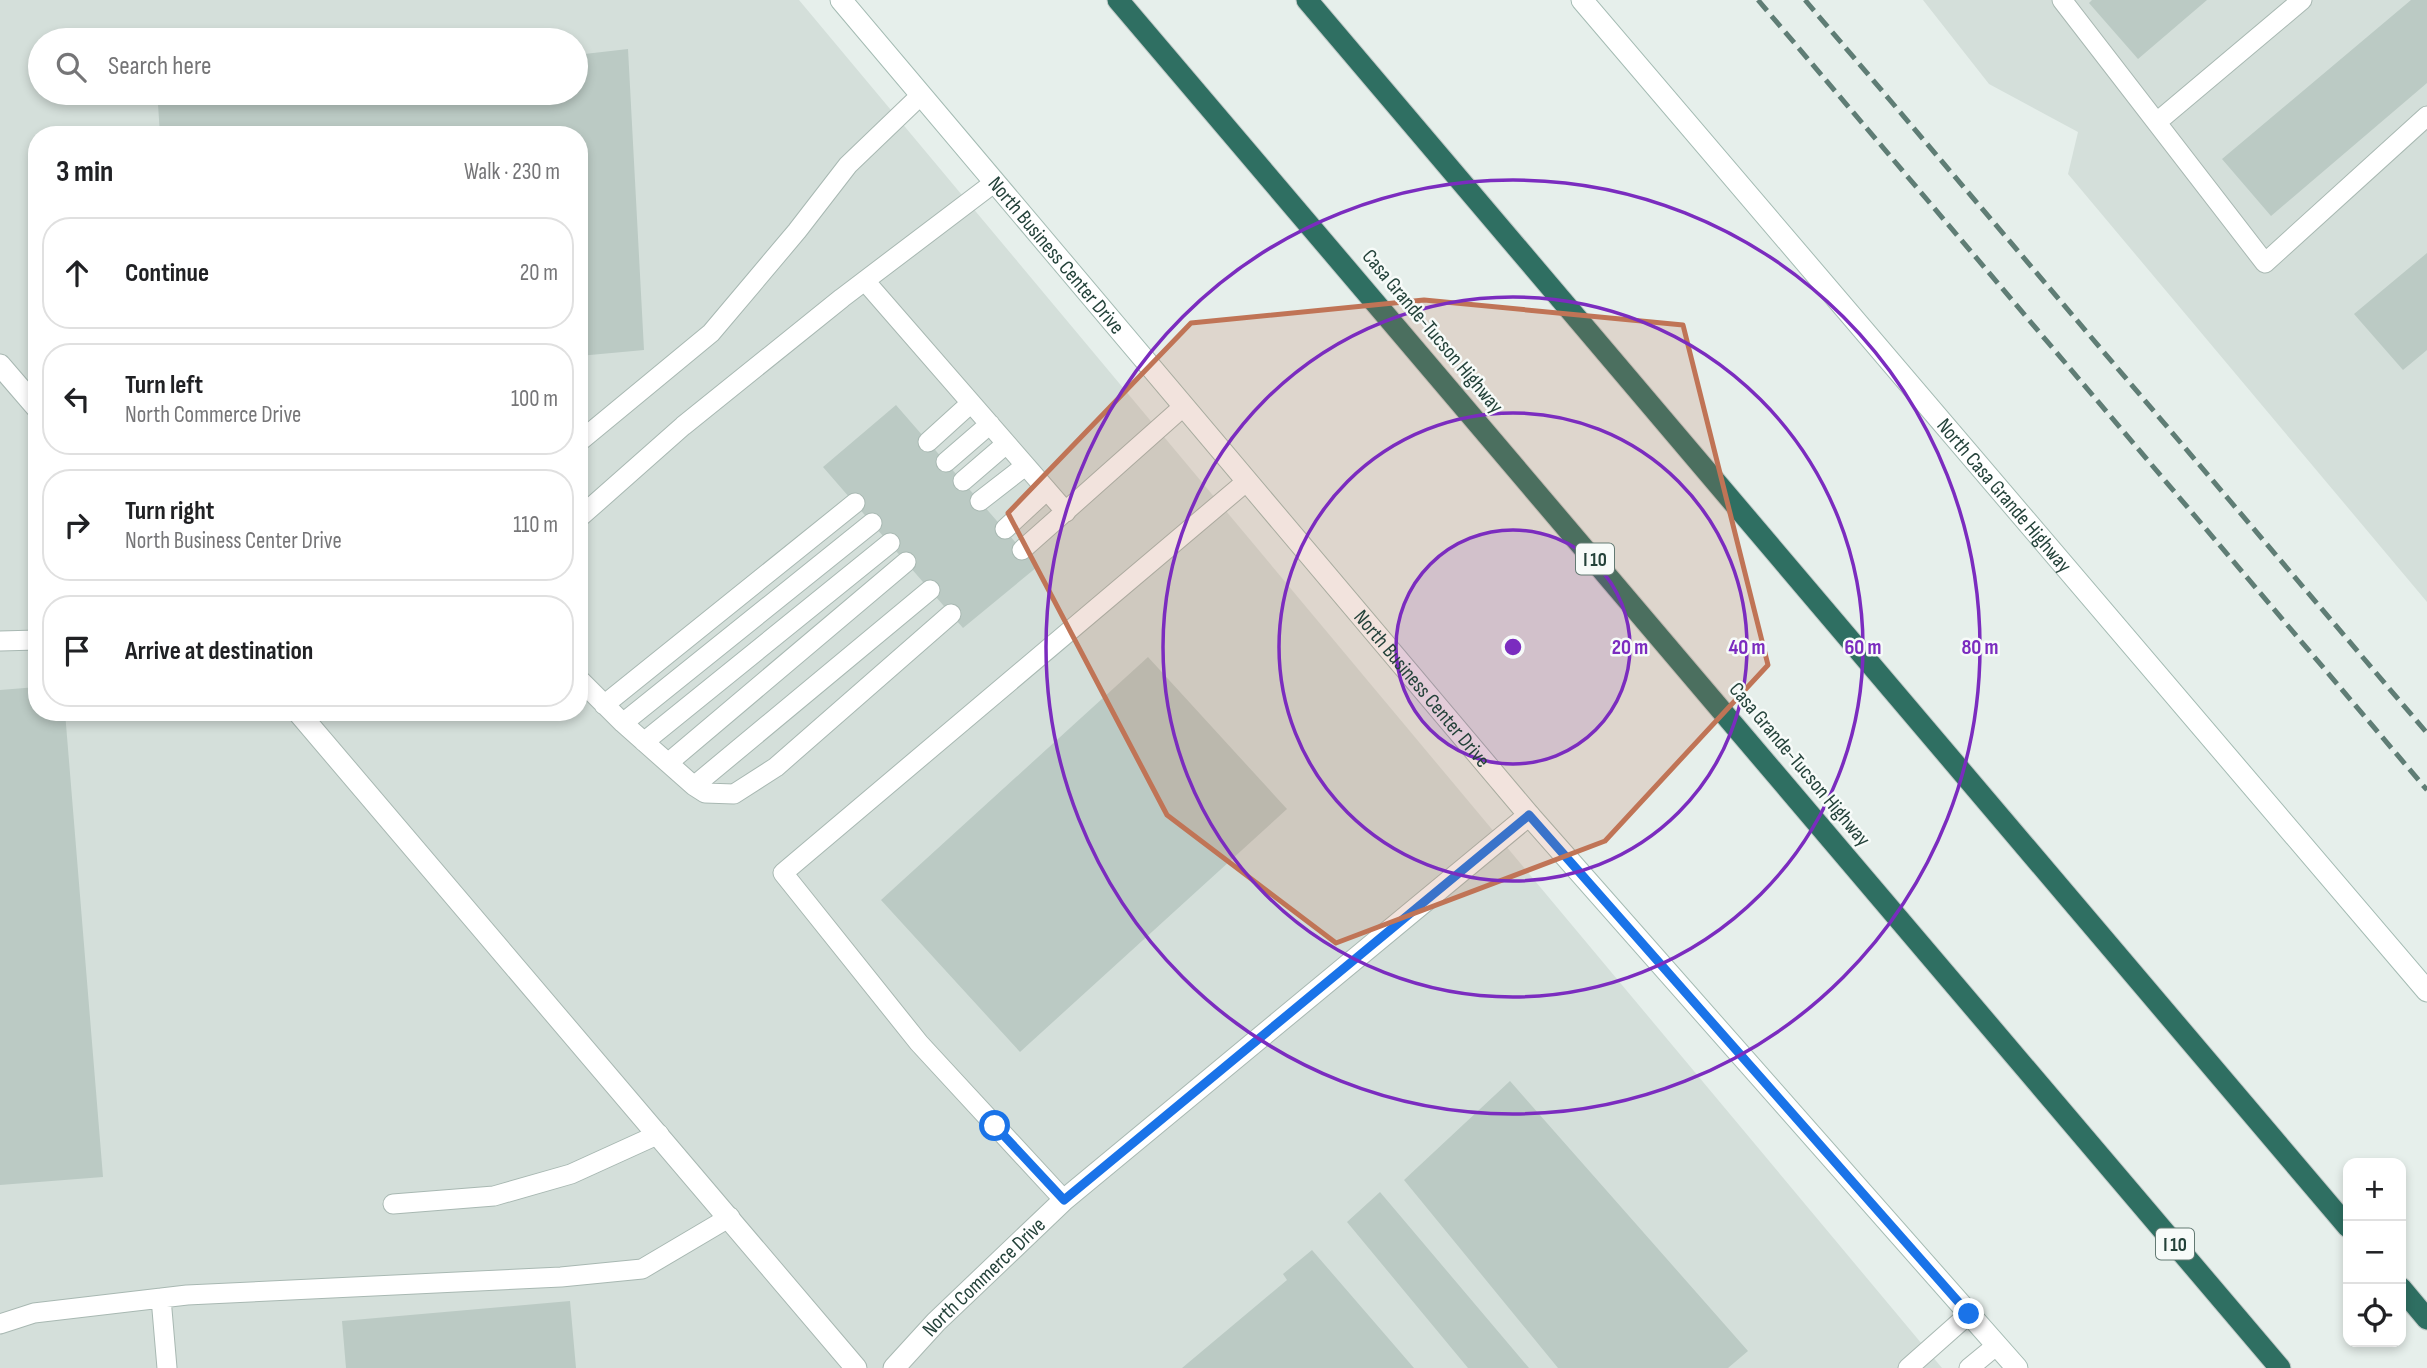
<!DOCTYPE html>
<meta charset="utf-8">
<style>
body{margin:0;font-family:"Sofia Sans Condensed",sans-serif;background:#f2f2f2;color:#202124}
.controls{position:absolute;right:21px;bottom:21px;display:grid;overflow:hidden;border-radius:14px;box-shadow:0 4px 10px #0003}
.controls button{width:63px;height:63px;display:grid;place-items:center;padding:0;border:0;border-bottom:2px solid #e0e0e0;background:#fff;color:#202124;font:35px sans-serif}
.stop{position:absolute;width:21px;height:21px;margin:-16px;border:5px solid #1a73e8;border-radius:50%;background:#fff}
.stop.end{background:#1a73e8;border-color:#fff;box-shadow:0 2px 7px #0008}
.list{margin:0;padding:0;list-style:none}
h2{display:flex;justify-content:space-between;align-items:center;height:91px;margin:0;padding:0 28px;font-size:30px}
h2 small{font-size:23px;font-weight:400;color:#757577}
.list li{display:grid;grid-template-columns:46px 1fr auto;gap:21px;align-items:center;box-sizing:border-box;height:112px;margin:0 14px 14px;padding:0 14px;border:2px solid #e0e0e0;border-radius:28px}
.list b{display:block;font-size:26px;white-space:nowrap}
.list p{margin:0;font-size:23px;white-space:nowrap;color:#757577}
.list em{font-size:23px;font-style:normal;color:#757577}
.icon{flex:none;width:38px;height:38px;fill:none;stroke:currentColor;stroke-width:2;stroke-linecap:round;stroke-linejoin:round}
.map{position:relative;flex:none;width:2427px;height:1368px;overflow:hidden}
.search{position:absolute;background:#fff;box-shadow:0 4px 10px #0003;left:28px;top:28px;width:560px;height:77px;display:flex;align-items:center;gap:18px;box-sizing:border-box;padding:0 24px;border-radius:38px;color:#757577;font-size:26px}
.panel{position:absolute;background:#fff;box-shadow:0 4px 10px #0003;left:28px;top:126px;width:560px;height:595px;border-radius:28px}
.map>svg:first-child{display:block}
</style>
<div class="map">
<svg width="2427" height="1368" viewBox="0 0 2427 1368">
<rect width="100%" height="100%" fill="#e6efeb"/>
<path fill="#d4dfda" fill-rule="evenodd" d="M0,0H799L1942,1368H0ZM40,40H576V93H40ZM37,135H579V712H37Z
M1923,0H2427V602L2068,174L2078,132L1989,84Z"/>
<path fill="#bbcac4" d="M2092,0H2207L2138,59L2089,3Z
M2411,0H2427V83L2271,216L2222,159Z
M628,49L644,350L579,356V135H160L158,104L255,93H576V55Z
M2427,253V350L2403,370L2354,314Z
M896,405L1037,567L963,628L823,467Z
M1148,657L1287,809L1020,1052L881,900Z
M37,687V712H65L103,1177L0,1185V690Z
M1510,1081L1748,1351L1728,1368H1558L1404,1180Z
M1380,1192L1529,1368H1468L1347,1222Z
M1312,1250L1414,1368H1182L1287,1280L1283,1274Z
M570,1301L576,1368H346L342,1321Z"/>
<g fill="none" stroke-linecap="round" stroke-linejoin="round">
<g stroke="#a8b8b2" stroke-width="21">
<path id="lane" d="M2062,0L2265,263L2427,116
M2157,122L2302,0
M865,281L1066,512
M579,442L711,333L797,231L848,165L921,95
M928,442L971,403
M946,462L990,424
M963,481L1006,444
M980,501L1025,466
M579,518L683,426L842,298L995,182
M1005,529L1047,490
M1022,550L1184,406
M0,641L37,640
M579,679L623,723L694,786L705,793L734,794L776,767L951,614
M604,705L855,503
M623,723L872,523
M644,742L890,543
M668,763L906,562
M694,786L930,590
M1064,1200L919,1043L783,873L1247,481
M393,1204L494,1196L571,1174L659,1134
M161,1298L167,1368
M0,1324L34,1313L187,1295L561,1277L642,1269L730,1217
M1908,1368L1969,1314
M1969,1368L1997,1345"/>
</g>
<g stroke="#a8b8b2" stroke-width="23">
<g id="street">
<path d="M0,365L37,408"/>
<path d="M298,712L856,1368"/>
<path id="s1" d="M894,1368L936,1322L1064,1200L1529,815"/>
</g>
</g>
<g stroke="#a4bbb3" stroke-width="23">
<g id="secondary">
<path id="s2" d="M841,0L1529,815L2017,1368"/>
<path id="s3" d="M1582,0L2427,991"/>
</g>
</g>
<g stroke="#c2cac8" stroke-width="23">
<path id="highway" d="M1118,0L2280,1368
M1307,0L2348,1227
M2401,1288L2427,1319"/>
</g>
<use href="#lane" stroke="#fff" stroke-width="19"/>
<use href="#street" stroke="#fff" stroke-width="21"/>
<use href="#secondary" stroke="#fff" stroke-width="21"/>
<use href="#highway" stroke="#2f6f62" stroke-width="21"/>
<path stroke="#5f7d75" stroke-width="5" stroke-dasharray="14 7" stroke-linecap="butt" d="M1758,0L2427,790
M1805,0L2427,733"/>
</g>
<g fill="none" stroke-linecap="round" stroke-linejoin="round">
<path stroke="#1a73e8" stroke-width="9" d="M995,1126L1064,1200L1529,815L1969,1314"/>
</g>
<path fill="#c07456" fill-opacity="0.2" stroke="#c07456" stroke-width="5" stroke-linejoin="round" d="M1424,300L1683,325L1768,665L1605,841L1336,943L1167,815L1008,513L1191,323Z"/>
<circle cx="1513" cy="647" r="117" fill="#7b2cbf" fill-opacity=".12"/>
<g fill="none" stroke="#7b2cbf" stroke-width="3.5">
<circle cx="1513" cy="647" r="117"/>
<circle cx="1513" cy="647" r="234"/>
<circle cx="1513" cy="647" r="350"/>
<circle cx="1513" cy="647" r="467"/>
</g>
<g text-anchor="middle" stroke-width="5" stroke-linejoin="round" paint-order="stroke">
<g fill="#f7fbf9" stroke="#637a73" stroke-width="2">
<rect x="1576" y="543.5" width="38" height="31" rx="5"/>
<rect x="2156" y="1228.5" width="38" height="31" rx="5"/>
</g>
<g font-size="19" font-weight="bold" fill="#24423a">
<text x="1595" y="566">I 10</text>
<text x="2175" y="1251">I 10</text>
</g>
<g font-size="21" fill="#24423a" stroke="#f7fbf9">
<text dy="7" stroke="none"><textPath href="#s2" startOffset="334">North Business Center Drive</textPath></text>
<text transform="translate(1433 331) rotate(50)" y="7">Casa Grande-Tucson Highway</text>
<text dy="7" stroke="none"><textPath href="#s3" startOffset="651">North Casa Grande Highway</textPath></text>
<text dy="7" stroke="none"><textPath href="#s2" startOffset="901">North Business Center Drive</textPath></text>
<text transform="translate(1800 764) rotate(50)" y="7">Casa Grande-Tucson Highway</text>
<text dy="7" stroke="none"><textPath href="#s1" startOffset="128">North Commerce Drive</textPath></text>
</g>
</g>
<circle cx="1513" cy="647" r="10" fill="#7b2cbf" stroke="#f7fbf9" stroke-width="3.5"/>
<g font-size="21" text-anchor="middle" font-weight="bold" fill="#7b2cbf" stroke="#f7fbf9" stroke-width="5" stroke-linejoin="round" paint-order="stroke">
<text x="1630" y="654">20 m</text>
<text x="1747" y="654">40 m</text>
<text x="1863" y="654">60 m</text>
<text x="1980" y="654">80 m</text>
</g>
</svg>
<div class="controls">
<button>+</button>
<button>−</button>
<button><svg class="icon" aria-label="locate" viewBox="0 0 24 24"><circle cx="12" cy="12" r="6"/><path d="M12 2v4M12 18v4M2 12h4M18 12h4"/></svg></button>
</div>
<div class="stop" style="left:995px;top:1126px"></div>
<div class="stop end" style="left:1969px;top:1314px"></div>
<div class="search"><svg class="icon" aria-label="search" viewBox="0 0 24 24"><circle cx="10" cy="10" r="6"/><path d="M15 15l6 6"/></svg>Search here</div>
<section class="panel">
<h2>3 min<small>Walk · 230 m</small></h2>
<ul class="list">
<li><svg class="icon" aria-label="ahead" viewBox="0 0 24 24"><path d="M12 20V5M6 11l6-6 6 6"/></svg><div><b>Continue</b></div><em>20 m</em></li>
<li><svg class="icon" aria-label="left" viewBox="0 0 24 24"><path d="M17 20v-9H6M10 6l-5 5 5 5"/></svg><div><b>Turn left</b><p>North Commerce Drive</p></div><em>100 m</em></li>
<li><svg class="icon" aria-label="right" viewBox="0 0 24 24"><path d="M7 20v-9h11M14 6l5 5-5 5"/></svg><div><b>Turn right</b><p>North Business Center Drive</p></div><em>110 m</em></li>
<li><svg class="icon" aria-label="arrive" viewBox="0 0 24 24"><path d="M6 21V4h12l-3 4 3 4H6"/></svg><div><b>Arrive at destination</b></div></li>
</ul>
</section>
</div>
